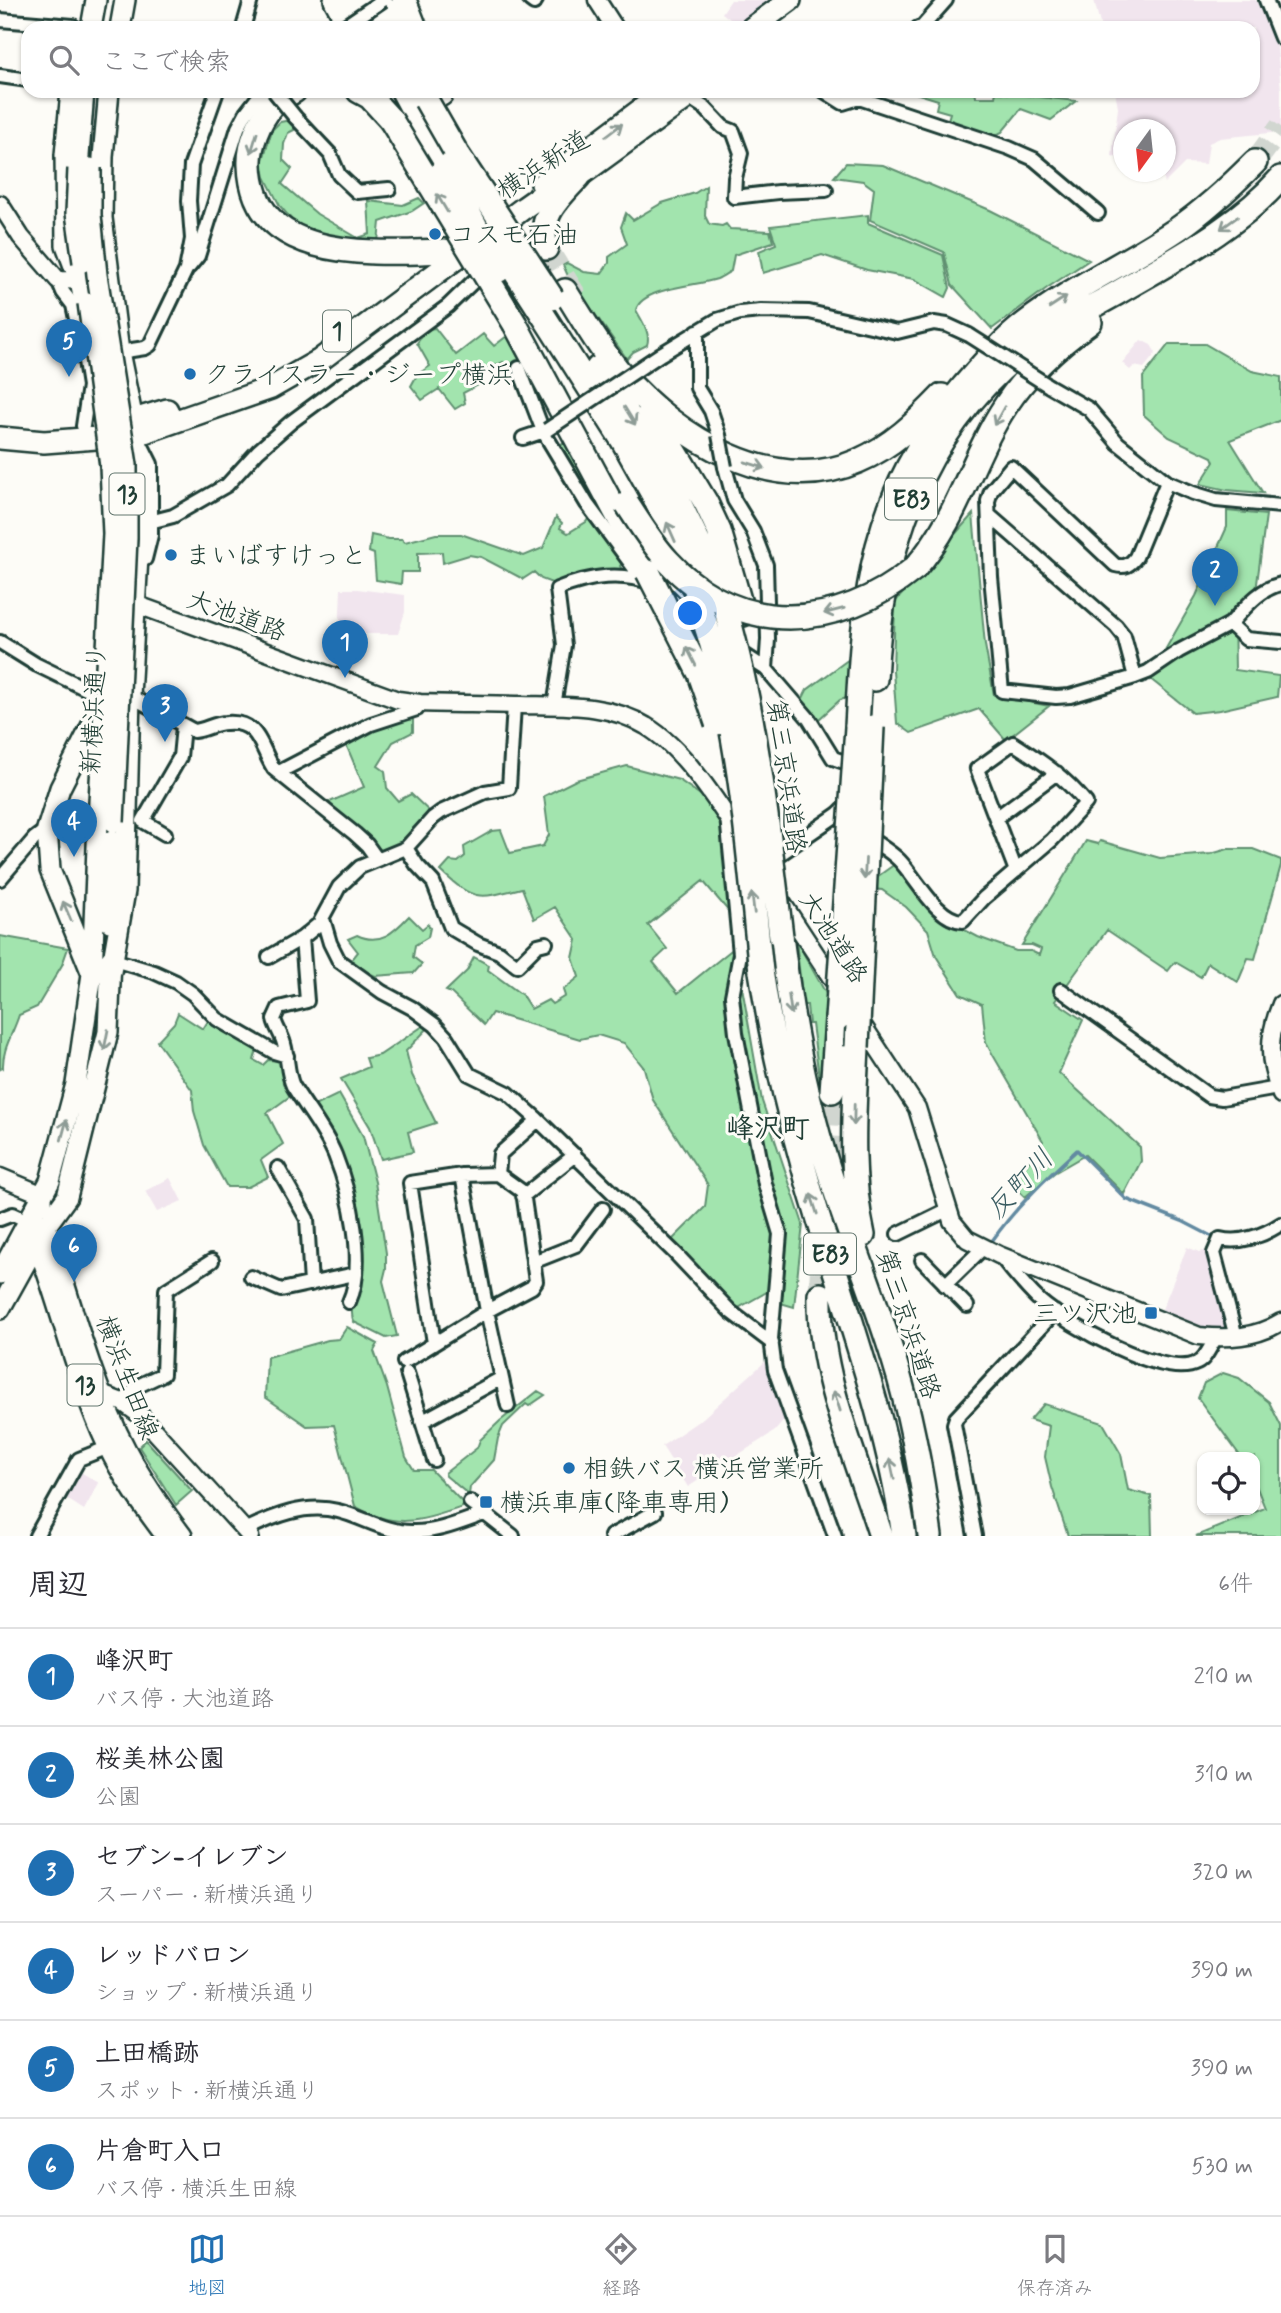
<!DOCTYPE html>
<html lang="ja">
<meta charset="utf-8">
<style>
body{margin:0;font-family:Mynerve,"Klee One",sans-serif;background:#f2f2f3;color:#2b2b33}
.controls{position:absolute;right:21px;bottom:21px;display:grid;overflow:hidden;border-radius:14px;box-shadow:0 2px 5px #0004}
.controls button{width:63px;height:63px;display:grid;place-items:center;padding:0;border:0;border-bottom:2px solid #e1e1e2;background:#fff;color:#2b2b33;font:35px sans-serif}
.compass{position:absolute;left:1113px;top:119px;width:63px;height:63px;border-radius:50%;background:#fff;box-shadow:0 2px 5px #0004;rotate:195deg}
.you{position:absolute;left:691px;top:614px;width:24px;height:24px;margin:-18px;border:5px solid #fff;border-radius:50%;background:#1a73e8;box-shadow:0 0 0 10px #1a73e833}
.badge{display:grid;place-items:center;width:46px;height:46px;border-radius:50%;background:#1f6fb2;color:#fff;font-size:23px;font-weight:700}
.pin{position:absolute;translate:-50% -58px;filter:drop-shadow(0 2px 4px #0008)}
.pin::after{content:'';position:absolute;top:37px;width:24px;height:21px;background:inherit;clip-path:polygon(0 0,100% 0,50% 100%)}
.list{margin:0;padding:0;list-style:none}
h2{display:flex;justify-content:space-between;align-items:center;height:91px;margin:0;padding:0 28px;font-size:30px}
h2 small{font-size:23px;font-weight:400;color:#7c7c81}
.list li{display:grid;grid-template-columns:46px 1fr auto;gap:21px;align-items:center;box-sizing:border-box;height:98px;padding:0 28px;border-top:2px solid #e1e1e2}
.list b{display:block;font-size:26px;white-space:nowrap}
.list p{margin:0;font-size:23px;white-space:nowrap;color:#7c7c81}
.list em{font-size:23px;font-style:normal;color:#7c7c81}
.icon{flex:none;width:38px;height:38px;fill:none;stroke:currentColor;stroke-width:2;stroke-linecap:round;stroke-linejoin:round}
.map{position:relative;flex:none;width:1281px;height:1536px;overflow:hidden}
.search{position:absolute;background:#fff;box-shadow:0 2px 5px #0004;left:21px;right:21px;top:21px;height:77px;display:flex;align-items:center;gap:18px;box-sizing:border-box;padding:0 24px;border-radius:21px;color:#7c7c81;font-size:26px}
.sheet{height:679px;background:#fff}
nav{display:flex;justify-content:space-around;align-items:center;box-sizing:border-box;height:98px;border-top:2px solid #e1e1e2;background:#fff;font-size:19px;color:#7c7c81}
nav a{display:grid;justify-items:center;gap:4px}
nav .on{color:#1f6fb2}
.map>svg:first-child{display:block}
</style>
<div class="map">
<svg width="1281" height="1536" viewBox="0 0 1281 1536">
<rect width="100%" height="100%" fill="#fdfcf7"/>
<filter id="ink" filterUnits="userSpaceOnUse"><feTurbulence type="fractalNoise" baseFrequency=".0143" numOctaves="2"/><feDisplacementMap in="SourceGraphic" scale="14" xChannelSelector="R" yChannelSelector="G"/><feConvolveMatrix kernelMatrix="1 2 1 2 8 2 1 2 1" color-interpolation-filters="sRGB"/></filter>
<g filter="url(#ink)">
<path fill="#f1e5ee" d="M731,0H770L738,25L722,13Z
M1094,0H1256L1277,47L1281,90V132L1220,138L1209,143L1206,164L1185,163L1165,183L1161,172H1166V130H1124L1123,159L1112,156L1118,108L1115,91H1253V28H1101Z
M1141,340L1151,345L1156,353L1144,368L1134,366L1130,370L1122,363Z
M341,589H357L405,595V612L398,634H339Z
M170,1178L182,1201L157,1212L145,1191Z
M1187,1247L1199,1252L1209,1250L1229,1328L1209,1330L1199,1327L1161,1312Z
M768,1359L785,1419L775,1431L688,1487L662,1446L703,1418Z
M79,1471L99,1483L84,1510L64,1497Z"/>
<path fill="#a2e4ae" stroke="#609071" stroke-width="2" d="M909,91H975L976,97H995L996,92L1076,101L1051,120L1021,109L1002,132L990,138L947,123L950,113L936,109L938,100Z
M291,120L295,124L294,130L288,133L284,144L283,160L292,169L282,184L317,214L358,238L370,234L368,201L403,205L419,198L424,203L412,211L380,222L378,242L355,244L311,231L292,220L280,206L265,177L262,163L272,130L280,122Z
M846,163L883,165L990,210L1089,260L1047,288L992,329L952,285L944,252L870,220L874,189L863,181L834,177Z
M706,186L705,216L709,224L722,226L726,224L730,229L770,231L773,242L734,255L731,271C727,273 722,277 717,279C698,286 642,287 636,310C642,321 651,333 647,345L633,352L627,359L568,276L563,265L567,263L584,272L601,274L609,263V257L627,244L621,227L626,213L633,220L662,203L695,193Z
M868,215V223L943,255L950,288L946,297L914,279L867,270L822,255L763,273L759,251L776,244L770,226Z
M435,328L456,355L483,334L494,346L507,336L520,361L507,368L503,362L481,372L482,383L463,393L465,403L455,409L439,389L422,400L411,386L417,375L430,366L417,343L427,329Z
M1169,344H1205L1252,371L1281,377V420L1230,440L1263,493L1227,490L1200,484L1214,462L1212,457L1169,437L1144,415L1143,377Z
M568,440L630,555L620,566L623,572L557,585L541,579L534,572L523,579L481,557L469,555L443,563L442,552L418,553V572H402L401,584L376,580L374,554L369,552L371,535L389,539H402L405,542L436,534H461L524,556L543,548L556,517L562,523L560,528L568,533L586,522L590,516L558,446Z
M1227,511L1266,515L1256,591L1234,613L1235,670L1279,676L1277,697L1220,710L1193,713L1149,678L1196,596L1227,527Z
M973,514L985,645L994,695L1049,706L1006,740L979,709L911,733L897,723L893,671L895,602Z
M849,659L847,698L840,700L818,720L802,700L807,690Z
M413,719V732L393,742L378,766L385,771L387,788L398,801L411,794L431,813L402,845L386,854L380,850L378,853L325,804L364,787L345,742L400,720Z
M627,766L679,780L706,799L723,820L730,913L703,881L648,925L667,949L653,962L678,993L735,947L762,1101L803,1224L794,1307L777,1302L774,1288L733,1311L669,1243L705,1207L708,1185L653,1100L644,1068L624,1043L598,1035L580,1039L492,1013L484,1025L451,993L446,991L467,971L474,957L489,965L488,970L522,995L531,1009L548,1000L552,1004L565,996L563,990L579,977L573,958L577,940L555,907L534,919L522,888C479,899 474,902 441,871L450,861L458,862L465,856L464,847L492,831L501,830L510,853L543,846L549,835L544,796L576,780Z
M1086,841L1098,844L1100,841L1160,858L1211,854L1228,849H1253L1281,860V865L1255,959L1248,958L1238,982L1208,963L1201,977L1175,962L1168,971L1107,930L1055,1001L1083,1020L1059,1073L1140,1147L1141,1161L1124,1194L1085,1155L1054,1173L1025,1197L1012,1184C1021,1168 1037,1157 1043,1141L986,1043L982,1004L960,994L936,956L928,930L906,907L882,890L873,889L874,879L895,864L913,884L925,905L959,927L978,937L1016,951H1031L1039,955L1041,949L1032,945H1022Z
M409,916L422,929L428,924L430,928L428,937L415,945L413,957L422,964L414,973L375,976L349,963L358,952L348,939L357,935C380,946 394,932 409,916Z
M0,936L68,948L62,965L37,1007L19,1015C13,1034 2,1049 3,1068L0,1069Z
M796,940L829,999L821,1092L812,1024H809L807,1005H803Z
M178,1013L203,1029L208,1021L257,1050L254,1060L263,1065L268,1060L282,1061L293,1094L267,1113L283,1144L261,1160L268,1177L248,1187H227L204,1145L194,1111L192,1090L157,1041L174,1023Z
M426,1024L429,1027L406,1051L412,1075L436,1123L408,1132L413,1152L381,1159L370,1127L341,1079L369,1067L366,1058L380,1055Z
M339,1094L363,1136L375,1182L386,1253V1269L383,1281L397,1336L386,1338L354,1322C347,1308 360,1291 361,1276C362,1262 357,1246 355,1233C347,1187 344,1143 314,1106Z
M347,1327L378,1344L374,1351L387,1387L406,1457L414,1470H431L466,1506C422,1520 398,1531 355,1506L334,1425L307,1426L265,1397L267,1357L328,1340L339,1339Z
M1223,1373L1239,1378L1269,1402L1281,1426V1536H1196L1265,1508L1255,1483V1457H1241L1198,1398L1204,1383Z
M538,1391L545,1395L529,1406L526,1404L503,1426L498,1438L494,1460L470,1487L469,1495L446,1476L445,1473L477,1448L480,1440L500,1421Z
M1044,1404L1103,1423L1121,1454L1128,1490L1151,1496L1152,1536H1068L1052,1487L1045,1457L1049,1426L1030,1420Z
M146,1440L192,1491L176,1505L139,1447Z"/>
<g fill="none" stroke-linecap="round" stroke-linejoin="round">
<path stroke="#628aa1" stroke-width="3.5" d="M992,1241C1016,1207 1046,1178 1077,1150L1126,1199L1182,1221L1213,1237"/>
<path stroke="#d1d6d0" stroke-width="23" stroke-dasharray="23 11" stroke-linecap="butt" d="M1255,162L1281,127
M546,248L581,305
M820,1295L832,1091"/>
<g stroke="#1f3d34" stroke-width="18">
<path id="minor" d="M530,0L534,3L536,0
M1266,0L1281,38
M0,20L73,26
M243,28L251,0
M918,28L922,27L946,0
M0,76L28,80
M824,91L843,103L859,98L1009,148L1034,159L1098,213
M688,97L705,108L723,127L733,131L741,153L735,178L734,197L778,192L826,190
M295,117L330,154L339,175L357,192L389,189
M189,267L198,256L238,128L246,113L263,91
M58,280L63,292L73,305L85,361L89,386L83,426
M697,331V388L711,411L719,435
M119,352L145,348L150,345L186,270L192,239L189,201L191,165L217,91
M661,354L717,320L740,313L761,311L809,312L897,332L934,323L947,325L969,335
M519,368L543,431L587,504L640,576
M1049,386L1089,409L1118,443L1167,482L1193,493L1216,500L1281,506
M138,438L151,464V535L145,559
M523,438L547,430
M725,467L734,500L753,531L766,565L768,639L766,669L809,719L833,758L858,767
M1167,482L1136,557C1130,565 1125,568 1115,565L1011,467L991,491L988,501L991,577L1002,691L1056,697L1070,696L1135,677L1148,672L1179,651L1230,624L1246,639L1281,642
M989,515L1116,626L1124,636L1135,677
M134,526L173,516L227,485L258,451L291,422L448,306L479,276L485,268
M668,596L693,621L707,630
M1230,624C1245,608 1259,589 1281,584
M0,642L37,665L107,699
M737,650L766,669
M125,696H130L194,731C205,730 215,723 226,723C260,720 260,748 274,769L355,834L367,845L377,859
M554,706L564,645L557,589C590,576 621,571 655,584
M279,772L371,724L417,709L420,703
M727,816L740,954L732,996L736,1033L765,1184L780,1234L771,1339L775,1370L835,1536
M996,818L1057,773
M165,834L143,821L180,757L183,726
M867,836C877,844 890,851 899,860C916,877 937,921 963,921L984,898L1052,840L1086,803C1065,777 1041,761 1013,743L977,769L1016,871
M406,848L417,865L433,882L451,928L478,944L499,952L517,966L538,945L546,943
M770,861L838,814L851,801
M0,879L35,838L47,829
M323,919L330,943L339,961L382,992L412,1008L435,1025L446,1037L469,1074L508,1093L537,1119L675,1253L731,1312L772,1343
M302,938L307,1001L279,1008L274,1019C276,1028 282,1035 284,1044C288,1057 287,1074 293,1086C307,1109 325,1130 335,1155C350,1193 367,1263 349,1302
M269,957L302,938L319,924L339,887L360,867L406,848L433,818L441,812L485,792L509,788L514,705
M114,960L154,972L176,982L193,994L217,1019L274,1052L287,1056
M1061,990L1209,1096L1222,1098L1278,1088
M278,1168L307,1219L311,1284
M498,1174L500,1154L538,1120
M462,1175L487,1311L508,1406
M523,1196L575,1155
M0,1219L13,1214L28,1221
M898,1234L947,1210
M1001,1257C1013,1272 1026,1288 1040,1301C1066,1324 1164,1380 1197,1363C1206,1359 1210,1346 1216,1338
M922,1260L967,1306
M533,1262L576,1245L603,1209
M251,1277L281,1290L355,1274
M945,1285L983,1248
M1236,1337L1214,1253L1220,1239C1241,1244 1264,1235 1281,1224
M404,1362L487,1311L532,1287L536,1281L523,1192L498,1174L462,1175L410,1183L434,1343
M407,1373L434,1460
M122,1402L140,1385L163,1374L166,1290L212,1261
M423,1421L500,1379
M470,1502L513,1536
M245,1530C274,1516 305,1503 338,1511C363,1517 384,1532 411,1532C436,1533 461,1522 484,1514
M36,1536L79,1459L109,1447
M611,1536L655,1512
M975,1536L954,1424L956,1418L1055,1312"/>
</g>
<g stroke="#1f3d34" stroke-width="21">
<path id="tertiary" d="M597,0L615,28
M0,204L21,237L58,280L89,281
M127,601L398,700L420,703C454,704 487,704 521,705C563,706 609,703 646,726C685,749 720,806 745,844
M779,898L840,991
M1281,1004C1267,1038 1268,1061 1281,1095
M858,1018L917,1108L952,1221L967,1239L999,1255L1199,1336C1228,1339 1255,1338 1281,1322
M0,1177L43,1195L44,1205
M101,1394L122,1402L140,1415L250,1536"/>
</g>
<g stroke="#1f3d34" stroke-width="24">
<path id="primary" d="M91,28L96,0
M120,28L125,0
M71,91L65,155L66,245L80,282L88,319
M109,91L103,157L102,218L119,352L136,435L140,522L130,696L125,891L111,972
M78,169L84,91
M110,922L113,840
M92,974L50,870L47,829L60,788L105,699
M46,1226C70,1298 91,1384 126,1450C142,1480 162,1509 182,1536
M35,1238C61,1307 77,1380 108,1446C123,1478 145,1508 166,1536
M0,1274L50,1181L76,1084L92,974L98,821
M0,1309L46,1226L67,1197L108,1032L111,959"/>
</g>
<g stroke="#1f3d34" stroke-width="26">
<path id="trunk" d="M752,28L790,0
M542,184L666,91
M102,424L133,420L167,410
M0,438L44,442L136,435L271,388L320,360L525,207L552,188L579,176L696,91"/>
</g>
<g stroke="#1f3d34" stroke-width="28">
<path id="motorway" d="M336,0L351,28
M360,0L374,28
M379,0L393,28
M404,0L415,28
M294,91C287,95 278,100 272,106C259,121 249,145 250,165C253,264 376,253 445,251
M359,91L370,97L391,120
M403,91L444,167
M440,91L441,94
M546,248C537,216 559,198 579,176
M565,291C583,319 600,350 622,375C677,438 773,498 858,461C891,447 917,422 942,396
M538,307L622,439L655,498L693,586
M515,324L648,572
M598,368C649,445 695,522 726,610
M650,410L706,503L719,531L743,614
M915,568C960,517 970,459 1006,405C1027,373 1059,344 1090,322
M875,679C881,549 919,436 1022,351C1050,328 1085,311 1117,293C1173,260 1237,228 1281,178
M857,727C864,590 870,497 963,387C982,365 1002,341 1026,323C1074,286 1129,262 1179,228C1207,209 1231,186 1255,162
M781,936C789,998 798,1059 814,1119C835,1201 869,1279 894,1360C912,1417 922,1476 930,1536
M761,971C772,1043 788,1113 808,1183C842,1301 887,1415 904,1536
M857,1047C854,1110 849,1173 863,1235
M832,1091L837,1019
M820,1295C818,1374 857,1461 881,1536"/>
</g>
<use href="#minor" stroke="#fdfcf7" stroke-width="12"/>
<use href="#tertiary" stroke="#fdfcf7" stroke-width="16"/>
<use href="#primary" stroke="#fdfcf7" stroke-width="19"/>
<use href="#trunk" stroke="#fdfcf7" stroke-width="21"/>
<use href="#motorway" stroke="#fdfcf7" stroke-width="23"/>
<g stroke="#1f3d34" stroke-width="18" stroke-linecap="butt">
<path id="minor-bridge" d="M342,28L383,0
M274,91L295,117
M969,335L1049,386
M547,430L661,354
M719,435L725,467"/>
</g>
<g stroke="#1f3d34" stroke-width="24" stroke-linecap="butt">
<path id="primary-bridge" d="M91,168V215L97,275L127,465V538L114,822
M78,169L76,213L83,262
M88,303L110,466L113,534L98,821"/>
</g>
<g stroke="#1f3d34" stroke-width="28" stroke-linecap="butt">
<path id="motorway-bridge" d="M426,100L457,154L552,298
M391,120L515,324
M444,167L499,270
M498,245L538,307
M627,504C640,524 652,544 668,561C739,638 838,631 915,568
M648,572L700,674L717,723
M696,595C702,614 709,633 714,652C743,755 749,865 761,971
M726,610C756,716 768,827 781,936
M837,1019L857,727
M857,1047L872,727"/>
</g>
<use href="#minor-bridge" stroke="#fdfcf7" stroke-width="12"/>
<use href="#primary-bridge" stroke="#fdfcf7" stroke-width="19"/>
<use href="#motorway-bridge" stroke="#fdfcf7" stroke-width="23"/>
</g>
<defs><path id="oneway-shaft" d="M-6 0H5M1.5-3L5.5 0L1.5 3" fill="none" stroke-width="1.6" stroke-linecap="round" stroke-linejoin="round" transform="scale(1.75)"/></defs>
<g stroke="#8e9c96">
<use href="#oneway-shaft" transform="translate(614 130) rotate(-37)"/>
<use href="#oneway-shaft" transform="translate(254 143) rotate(107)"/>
<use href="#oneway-shaft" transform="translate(442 203) rotate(-121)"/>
<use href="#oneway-shaft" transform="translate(1229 223) rotate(144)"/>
<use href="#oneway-shaft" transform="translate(1058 302) rotate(-33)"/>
<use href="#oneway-shaft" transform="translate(630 416) rotate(58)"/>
<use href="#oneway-shaft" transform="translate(999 416) rotate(119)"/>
<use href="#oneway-shaft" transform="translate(755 465) rotate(17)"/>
<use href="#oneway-shaft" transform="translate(671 532) rotate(-114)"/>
<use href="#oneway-shaft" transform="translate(834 611) rotate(166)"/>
<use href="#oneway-shaft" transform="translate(691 656) rotate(-117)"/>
<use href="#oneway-shaft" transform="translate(865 869) rotate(93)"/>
<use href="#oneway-shaft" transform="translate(753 903) rotate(-97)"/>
<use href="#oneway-shaft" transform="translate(67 911) rotate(-113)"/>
<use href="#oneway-shaft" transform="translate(790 1004) rotate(82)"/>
<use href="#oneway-shaft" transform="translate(106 1040) rotate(101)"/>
<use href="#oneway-shaft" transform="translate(854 1115) rotate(91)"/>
<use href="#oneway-shaft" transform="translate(64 1130) rotate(-75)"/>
<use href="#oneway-shaft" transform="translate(814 1204) rotate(-108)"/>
<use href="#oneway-shaft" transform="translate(837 1401) rotate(-108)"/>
<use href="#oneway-shaft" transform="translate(892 1469) rotate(-102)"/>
</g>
</g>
<g fill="#1f6fb2" stroke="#fdfcf7" stroke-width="2.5">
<circle cx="435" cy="234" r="7"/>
<circle cx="190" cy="374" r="7"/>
<circle cx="171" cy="555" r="7"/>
<rect x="1144" y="1306" width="14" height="14" rx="3.5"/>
<circle cx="569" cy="1468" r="7"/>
<rect x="479" y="1495" width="14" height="14" rx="3.5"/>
</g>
<g text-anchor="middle" stroke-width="6" stroke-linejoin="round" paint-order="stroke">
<g fill="#fdfcf7" stroke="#62766e" stroke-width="2">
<rect x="323" y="310.5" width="28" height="41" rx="5"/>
<rect x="109.5" y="473.5" width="35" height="41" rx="5"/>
<rect x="885" y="478.5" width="52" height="41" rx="5"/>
<rect x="804" y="1233.5" width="52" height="41" rx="5"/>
<rect x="67.5" y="1364.5" width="35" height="41" rx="5"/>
</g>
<g font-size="24" font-weight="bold" fill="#1f3d34">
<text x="337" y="339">1</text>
<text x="127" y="502">13</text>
<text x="911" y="507">E83</text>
<text x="830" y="1262">E83</text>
<text x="85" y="1393">13</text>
</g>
<g font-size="26" fill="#1f3d34" stroke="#fdfcf7">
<text transform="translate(543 164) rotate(-33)" y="9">横浜新道</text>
<text transform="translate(237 615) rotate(20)" y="9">大池道路</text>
<text transform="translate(93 709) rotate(-87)" y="9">新横浜通り</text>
<text transform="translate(787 776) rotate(82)" y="9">第三京浜道路</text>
<text transform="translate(834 937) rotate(57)" y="9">大池道路</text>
<text transform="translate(909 1324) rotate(72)" y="9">第三京浜道路</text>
<text transform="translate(128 1377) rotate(69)" y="9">横浜生田線</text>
</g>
<g font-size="26" fill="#1f3d34" stroke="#fdfcf7" text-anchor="start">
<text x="449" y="243">コスモ石油</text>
<text x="204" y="383">クライスラー・ジープ横浜</text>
<text x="185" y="564">まいばすけっと</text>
<text x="1137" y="1322" text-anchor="end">三ツ沢池</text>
<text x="583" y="1477">相鉄バス 横浜営業所</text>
<text x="500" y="1511">横浜車庫(降車専用)</text>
</g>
<g font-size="28" font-weight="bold" fill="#1f3d34" stroke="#fdfcf7">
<text x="768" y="1137">峰沢町</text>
</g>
<g font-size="28" font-style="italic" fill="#3b5d62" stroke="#fdfcf7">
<text transform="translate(1019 1183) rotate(-47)" y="10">反町川</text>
</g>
</g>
</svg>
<div class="controls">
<button><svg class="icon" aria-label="locate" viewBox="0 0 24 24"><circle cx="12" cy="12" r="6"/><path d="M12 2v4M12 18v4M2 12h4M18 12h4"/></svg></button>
</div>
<svg class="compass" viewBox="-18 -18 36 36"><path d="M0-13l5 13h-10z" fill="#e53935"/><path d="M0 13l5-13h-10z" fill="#7c7c81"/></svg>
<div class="you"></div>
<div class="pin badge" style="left:345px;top:678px">1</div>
<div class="pin badge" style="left:1215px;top:606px">2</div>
<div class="pin badge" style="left:165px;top:742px">3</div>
<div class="pin badge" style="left:74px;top:857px">4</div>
<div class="pin badge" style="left:69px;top:377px">5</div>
<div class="pin badge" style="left:74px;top:1282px">6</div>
<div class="search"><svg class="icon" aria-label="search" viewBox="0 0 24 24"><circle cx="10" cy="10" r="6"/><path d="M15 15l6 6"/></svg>ここで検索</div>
</div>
<section class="sheet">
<h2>周辺<small>6件</small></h2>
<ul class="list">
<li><span class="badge">1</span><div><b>峰沢町</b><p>バス停 · 大池道路</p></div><em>210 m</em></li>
<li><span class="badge">2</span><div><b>桜美林公園</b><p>公園</p></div><em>310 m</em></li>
<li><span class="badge">3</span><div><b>セブン-イレブン</b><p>スーパー · 新横浜通り</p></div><em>320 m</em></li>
<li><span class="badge">4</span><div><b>レッドバロン</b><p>ショップ · 新横浜通り</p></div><em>390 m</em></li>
<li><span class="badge">5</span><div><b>上田橋跡</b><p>スポット · 新横浜通り</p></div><em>390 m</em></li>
<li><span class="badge">6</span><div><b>片倉町入口</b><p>バス停 · 横浜生田線</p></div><em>530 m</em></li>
</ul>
</section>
<nav>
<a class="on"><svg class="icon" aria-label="map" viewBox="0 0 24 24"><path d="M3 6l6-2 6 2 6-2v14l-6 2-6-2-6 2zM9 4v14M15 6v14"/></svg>地図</a>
<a><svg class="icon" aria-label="directions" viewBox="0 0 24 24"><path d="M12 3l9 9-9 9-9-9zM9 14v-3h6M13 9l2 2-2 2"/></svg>経路</a>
<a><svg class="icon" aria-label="saved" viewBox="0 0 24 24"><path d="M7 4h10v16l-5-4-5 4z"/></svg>保存済み</a>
</nav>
